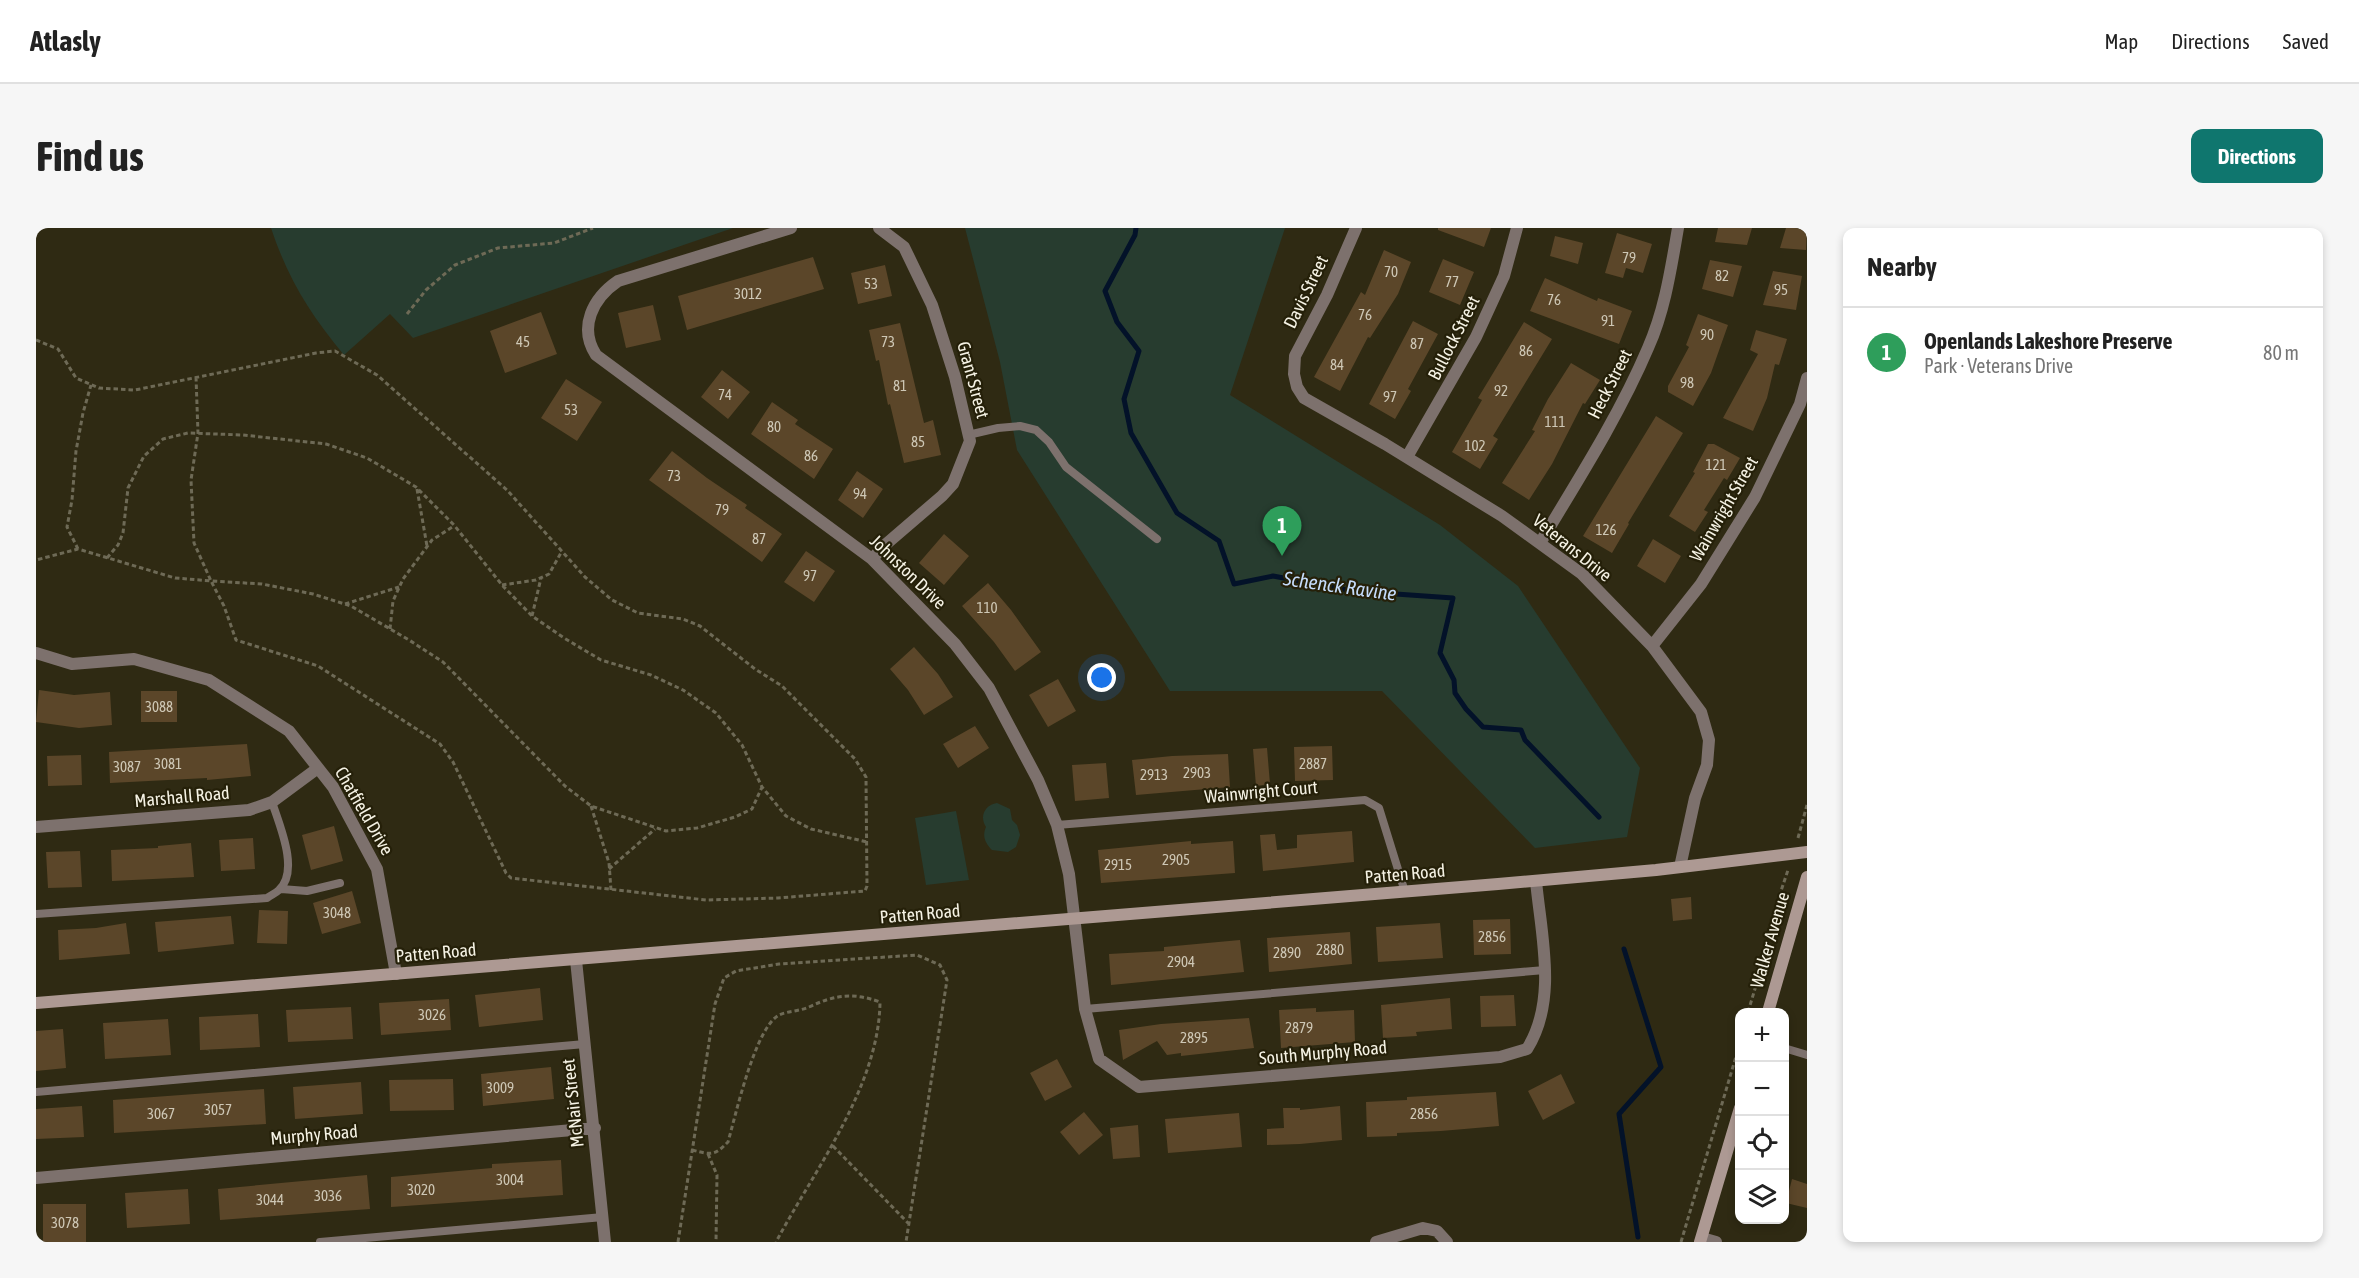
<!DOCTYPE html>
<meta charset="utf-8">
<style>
body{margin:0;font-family:"Asap Condensed",sans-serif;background:#f6f6f6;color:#222}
.controls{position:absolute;right:18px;bottom:18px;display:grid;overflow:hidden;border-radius:12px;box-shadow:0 3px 9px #0003}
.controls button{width:54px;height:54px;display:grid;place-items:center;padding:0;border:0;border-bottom:2px solid #e0e0e0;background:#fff;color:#222;font:30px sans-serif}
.you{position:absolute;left:1066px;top:450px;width:21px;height:21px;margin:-15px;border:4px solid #fff;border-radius:50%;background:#1a73e8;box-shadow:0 0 0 9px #1a73e833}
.badge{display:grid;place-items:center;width:39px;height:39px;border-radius:50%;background:#0f766e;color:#fff;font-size:20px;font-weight:700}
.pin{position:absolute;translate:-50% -50px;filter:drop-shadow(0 2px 3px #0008)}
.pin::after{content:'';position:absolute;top:32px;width:21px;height:18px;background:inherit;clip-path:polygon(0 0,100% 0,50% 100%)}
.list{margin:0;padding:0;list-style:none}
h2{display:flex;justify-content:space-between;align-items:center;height:78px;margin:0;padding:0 24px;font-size:26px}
h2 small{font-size:20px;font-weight:400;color:#767676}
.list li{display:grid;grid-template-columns:39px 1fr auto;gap:18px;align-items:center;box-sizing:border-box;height:90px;padding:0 24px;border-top:2px solid #e0e0e0}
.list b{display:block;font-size:22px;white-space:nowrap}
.list p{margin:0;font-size:20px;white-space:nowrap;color:#767676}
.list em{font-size:20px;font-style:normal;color:#767676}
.icon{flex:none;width:33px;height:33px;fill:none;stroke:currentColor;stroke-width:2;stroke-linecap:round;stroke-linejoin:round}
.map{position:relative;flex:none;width:1771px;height:1014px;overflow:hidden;border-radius:12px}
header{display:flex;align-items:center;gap:36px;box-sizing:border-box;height:84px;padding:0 30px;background:#fff;border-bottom:2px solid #e0e0e0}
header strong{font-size:28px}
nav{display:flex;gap:33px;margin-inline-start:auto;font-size:21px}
.intro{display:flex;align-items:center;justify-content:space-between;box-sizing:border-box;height:144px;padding:0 36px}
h1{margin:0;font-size:42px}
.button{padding:15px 27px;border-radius:12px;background:#0f766e;color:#fff;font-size:21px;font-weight:700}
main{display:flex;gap:36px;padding:0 36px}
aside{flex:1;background:#fff;border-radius:12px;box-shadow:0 3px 9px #0003}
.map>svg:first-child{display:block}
</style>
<header>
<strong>Atlasly</strong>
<nav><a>Map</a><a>Directions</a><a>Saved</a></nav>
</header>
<div class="intro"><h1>Find us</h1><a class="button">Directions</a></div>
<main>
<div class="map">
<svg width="1771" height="1014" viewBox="0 0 1771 1014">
<rect width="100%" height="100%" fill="#2f2a13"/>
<path fill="#273c2f" d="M235,0H697L377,110L354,86L308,127C274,86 252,51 235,0Z
M929,0H1249L1194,167L1404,297L1482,358L1604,540L1591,609L1499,620L1346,463H1134L981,222L964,134Z
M961,575L974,581L976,592L981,597L984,607L980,619L972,624L956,622C949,615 946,608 950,599C943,588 949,577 961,575Z
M920,583L933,652L890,657L879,590Z"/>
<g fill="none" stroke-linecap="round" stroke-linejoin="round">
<path stroke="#031229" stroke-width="5" d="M1100,0L1099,7L1069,63L1081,94L1103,123L1088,171L1095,205L1141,285L1183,313L1198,356L1237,348L1317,363L1417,370L1404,425L1418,452L1419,465L1430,481L1447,499L1485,502L1489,512L1563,589
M1588,721L1625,839L1583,886L1602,1009"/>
</g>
<path fill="#5b4629" d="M1402,0H1455L1448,19L1402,2Z
M1682,0H1716L1711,17L1679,14Z
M1750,0H1771L1770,22L1744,20Z
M1581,5L1616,16L1607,45L1590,40L1587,50L1569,45Z
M1519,8L1547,15L1542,36L1514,28Z
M1348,22L1375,34L1362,66L1334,110L1332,109L1304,163L1278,149L1325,64L1329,67Z
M777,29L788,61L651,102L642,68Z
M1407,31L1438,44L1424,77L1393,64Z
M1674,32L1706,38L1697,69L1666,61Z
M849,37L856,68L822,76L815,45Z
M1737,43L1766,48L1760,82L1727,77Z
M1509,50L1561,73L1562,70L1596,83L1583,116L1494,83Z
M617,77L625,112L590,120L582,85Z
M505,84L521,126L469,145L454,103Z
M1662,86L1692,97L1675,145L1657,178L1632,164V158L1653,119L1650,117Z
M1377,93L1402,106L1372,161L1375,163L1359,191L1333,176Z
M1488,94L1516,111L1457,208L1462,211L1444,241L1416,224L1446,172L1442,170Z
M864,95L888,195L897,192L905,227L868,235L854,176L852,177L843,132L840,133L833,102Z
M1720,102L1751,111L1743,137L1739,136L1731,170L1717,203L1687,190L1722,126L1714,122Z
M1535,135L1564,152L1549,176L1547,175L1516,236L1493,272L1466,255L1499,203L1496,202L1512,171Z
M686,142L714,164L692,191L665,169Z
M530,151L566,174L541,213L505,190Z
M736,174L762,192L759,196L797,221L778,251L715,206Z
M1620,188L1647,205L1592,295L1593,296L1576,325L1547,308Z
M1672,216H1678L1704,230L1691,252L1688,250L1668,282L1672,284L1659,304L1633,288L1659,245L1657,244Z
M636,223L671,250L711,277L709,280L746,306L726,334L613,252Z
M821,243L847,261L827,290L802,272Z
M908,306L933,328L908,357L883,335Z
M1617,311L1645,328L1629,355L1601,338Z
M770,323L799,343L778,374L748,354Z
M952,355L975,382L1005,424L979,443L958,414L926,378Z
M878,419L902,446L917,469L888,487L872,462L854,441Z
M1022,451L1040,483L1012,499L993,467Z
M3,462L38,467L74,464L76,497L43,500L0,494Z
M105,463H141V494H105Z
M939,498L953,520L922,540L907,516Z
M211,516L215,548L171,552V550L74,555L73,524Z
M1296,518L1297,552L1259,553L1258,519Z
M1231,520L1234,556L1220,558L1217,521Z
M1192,526L1194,559L1100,567L1096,532L1136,528Z
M45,527L46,557L12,558L11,528Z
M1070,535L1073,570L1039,573L1036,537Z
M298,598L307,633L275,642L266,607Z
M1316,603L1318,634L1227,643L1224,607L1239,606L1241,622L1261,620V607Z
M217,610L219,641L185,643L183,612Z
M1155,613V616L1197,613L1199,645L1065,655L1062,622Z
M155,615L158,649L76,653L75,622L122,620V618Z
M44,623L46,659L12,660L10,624Z
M316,663L325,695L286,706L277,675Z
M1655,669L1656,691L1637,693L1635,671Z
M223,682L252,683L251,716L221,715Z
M195,688L198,716L122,724L119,694Z
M1474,691L1475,726L1438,727L1437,692Z
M90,695L94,726L23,732L22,702L60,700Z
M1404,695L1407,730L1342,734L1340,699Z
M1314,704L1316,736L1233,744L1231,710Z
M1204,712L1208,744L1075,757L1073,726L1128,723V719Z
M504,760L507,792L443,799L439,767Z
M1478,767L1480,798L1445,799L1444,768Z
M1414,770L1416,801L1380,804L1381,808L1347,810L1345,777Z
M413,771L415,802L345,807L343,775Z
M315,779L317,811L252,814L250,782Z
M1280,780V784L1318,782L1319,814L1245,820L1243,782Z
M222,786L224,819L164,822L163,789Z
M1213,790L1218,820L1145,828V825L1131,827L1121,813L1087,832L1083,802L1125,796Z
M132,791L135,827L69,831L67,795Z
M27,801L30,840L0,843V803Z
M1021,831L1036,859L1009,873L994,845Z
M515,839L518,871L447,878L445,846Z
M1525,846L1539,875L1507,892L1492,863Z
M417,851L418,882L354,883L353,852Z
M325,854L327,886L259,891L257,859Z
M228,861L230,896L78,905L77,872Z
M1460,864L1463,898L1405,903L1361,905V908L1331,909L1330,874L1371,872V869Z
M46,878L48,909L0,911V881Z
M1304,878L1306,912L1264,916L1231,917V901L1248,900L1247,880H1264V882Z
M1048,884L1067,907L1043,927L1024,904Z
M1203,885L1206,919L1132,925L1129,891Z
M1102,897L1104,929L1077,931L1074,900Z
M525,932L527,967L355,979V949L456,940V936Z
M331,947L334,981L184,992L182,961Z
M1756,951L1771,956V980L1750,975Z
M152,961L154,996L91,1000L89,965Z
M7,976H50V1014H7Z"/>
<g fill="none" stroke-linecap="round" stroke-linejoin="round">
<path stroke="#6e6a56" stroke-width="3" stroke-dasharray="4.5 3" stroke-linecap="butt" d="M371,86L390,62L419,37L462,20L518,15L557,0
M0,112L22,121L40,150L63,160L99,162L280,125L299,123L341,147L471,262L549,349L576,372L602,385L647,391L664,398L719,441L746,458L819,531L830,549L831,658L829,663L742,670L670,672L475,650L470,645L417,534L404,516L282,438L200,412L188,378L175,353L139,350L42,321L0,332
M160,149L162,205L155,252L158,315L175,353L226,356L277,366L315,378L373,412L407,434L529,558L555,578L630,603L661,600L699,589L716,581L726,559
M381,261L391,318
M42,321L31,299L36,272L40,223L47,185L55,157
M71,330L82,317L87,305L92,260L108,228L127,211L152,205L207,207L290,216L331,230L380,259L418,297L466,357L496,388L528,410L565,432L615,447L647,462L680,485L706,517L726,559L750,588L775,601L831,614
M466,357L500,352L513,346L526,323
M309,376L363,359
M496,388L505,350
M354,401L357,373L367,351L396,312L418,298
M555,578L573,635L575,662
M1762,610L1771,577
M573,641L619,601
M1712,784L1743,681L1744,666L1752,642
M797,918L873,996
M656,922C676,927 678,928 692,914C700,886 719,800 743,787C752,783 764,783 773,779C799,767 816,764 844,774C843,858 779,941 740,1014
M672,926L681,947L680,1014
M642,1014L679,776L688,750L700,743L743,736L881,727L904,737L911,752L870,1014
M1645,1014L1704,815"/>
<path stroke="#7d716d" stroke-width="8" d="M932,207L962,200L984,198L1000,202L1013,214L1030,239L1121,311
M1021,597L1329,572L1343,580L1369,664
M245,661L271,663L304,655
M0,686L231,670C235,667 240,665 243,662C264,643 243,596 236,574
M1049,781L1509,742
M1748,820L1771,827
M0,864L549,816
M284,1014L567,989"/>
<path stroke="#7d716d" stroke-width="12" d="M755,0L582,53C557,70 542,99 560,127L836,331L919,416L953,460L1002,552L1021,597L1033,646L1049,781L1063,831L1103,859L1464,829L1491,821C1522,772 1505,707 1500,653
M1320,0L1291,67L1259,128L1258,146L1261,159L1268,170L1349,216L1466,288L1546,346L1616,418L1665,484L1673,512L1671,537L1659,570L1644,639
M1371,229L1440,109L1468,48L1481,0
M1504,315C1542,252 1583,188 1612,120C1629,82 1635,40 1642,0
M836,331L849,317L906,268L917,256L934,213L919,149L896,77L868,19L843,0
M1616,418L1665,356L1719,269L1764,176L1771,150
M0,425L36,436L98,431L173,452L253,503L297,559L341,641L360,746
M0,599L213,582L236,574L282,540
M540,732L569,1014
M0,950L559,900
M1666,1010L1680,1014
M1340,1014L1387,1000L1401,1003L1411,1014"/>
<path stroke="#ad9993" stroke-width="12" d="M0,775L1462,656L1620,642L1771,624
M1732,784L1771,649
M1664,1014L1704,880"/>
</g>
<g text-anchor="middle" stroke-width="4.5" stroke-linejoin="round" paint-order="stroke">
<g font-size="15" fill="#cec7b5">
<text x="1593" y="35">79</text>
<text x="1355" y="49">70</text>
<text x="1686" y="53">82</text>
<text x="1416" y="59">77</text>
<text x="835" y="61">53</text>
<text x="1745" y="67">95</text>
<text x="712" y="71">3012</text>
<text x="1518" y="77">76</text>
<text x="1329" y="92">76</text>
<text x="1572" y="98">91</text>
<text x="1671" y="112">90</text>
<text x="487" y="119">45</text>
<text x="852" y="119">73</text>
<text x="1381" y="121">87</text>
<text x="1490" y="128">86</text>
<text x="1301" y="142">84</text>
<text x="1651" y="160">98</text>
<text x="864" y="163">81</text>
<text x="1465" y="168">92</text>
<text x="689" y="172">74</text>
<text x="1354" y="174">97</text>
<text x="535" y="187">53</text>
<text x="1519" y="199">111</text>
<text x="738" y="204">80</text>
<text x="882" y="219">85</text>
<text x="1439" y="223">102</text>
<text x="775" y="233">86</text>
<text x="1680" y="242">121</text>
<text x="638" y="253">73</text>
<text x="824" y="271">94</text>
<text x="686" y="287">79</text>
<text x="1570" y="307">126</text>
<text x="723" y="316">87</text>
<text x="774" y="353">97</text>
<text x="951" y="385">110</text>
<text x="123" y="484">3088</text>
<text x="132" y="541">3081</text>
<text x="1277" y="541">2887</text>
<text x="91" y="544">3087</text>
<text x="1161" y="550">2903</text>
<text x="1118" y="552">2913</text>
<text x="1140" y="637">2905</text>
<text x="1082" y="642">2915</text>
<text x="301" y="690">3048</text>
<text x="1456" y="714">2856</text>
<text x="1294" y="727">2880</text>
<text x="1251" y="730">2890</text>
<text x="1145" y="739">2904</text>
<text x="396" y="792">3026</text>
<text x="1263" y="805">2879</text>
<text x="1158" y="815">2895</text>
<text x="464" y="865">3009</text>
<text x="182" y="887">3057</text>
<text x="125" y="891">3067</text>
<text x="1388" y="891">2856</text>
<text x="474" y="957">3004</text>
<text x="385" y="967">3020</text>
<text x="292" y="973">3036</text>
<text x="234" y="977">3044</text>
<text x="29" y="1000">3078</text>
</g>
<g font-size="18" fill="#f5f2e4" stroke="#252009">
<text transform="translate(1270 64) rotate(-64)" y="6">Davis Street</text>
<text transform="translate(1418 110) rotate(-63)" y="6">Bullock Street</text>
<text transform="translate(937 152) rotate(75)" y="6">Grant Street</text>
<text transform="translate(1574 156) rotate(-63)" y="6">Heck Street</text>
<text transform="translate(1688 281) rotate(-60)" y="6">Wainwright Street</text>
<text transform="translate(1536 320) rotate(39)" y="6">Veterans Drive</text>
<text transform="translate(872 344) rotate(44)" y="6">Johnston Drive</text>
<text transform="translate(1225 564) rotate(-5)" y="6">Wainwright Court</text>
<text transform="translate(146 569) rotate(-5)" y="6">Marshall Road</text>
<text transform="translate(328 583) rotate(60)" y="6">Chatfield Drive</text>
<text transform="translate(1369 646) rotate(-5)" y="6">Patten Road</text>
<text transform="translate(884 686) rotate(-5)" y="6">Patten Road</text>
<text transform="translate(1734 712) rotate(-74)" y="6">Walker Avenue</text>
<text transform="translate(400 725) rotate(-5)" y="6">Patten Road</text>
<text transform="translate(1287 825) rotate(-5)" y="6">South Murphy Road</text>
<text transform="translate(537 875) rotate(-96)" y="6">McNair Street</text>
<text transform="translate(278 907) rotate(-5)" y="6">Murphy Road</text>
</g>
<g font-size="20" font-style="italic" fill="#c5dcfb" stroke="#252009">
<text transform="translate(1304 358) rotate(8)" y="7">Schenck Ravine</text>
</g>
</g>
</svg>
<div class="controls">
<button>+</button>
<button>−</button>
<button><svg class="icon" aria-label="locate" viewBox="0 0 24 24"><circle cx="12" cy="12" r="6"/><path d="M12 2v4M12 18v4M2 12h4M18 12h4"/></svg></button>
<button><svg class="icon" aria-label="layers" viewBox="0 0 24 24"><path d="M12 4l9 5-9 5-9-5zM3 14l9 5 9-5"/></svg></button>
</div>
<div class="you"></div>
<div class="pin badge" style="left:1246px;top:328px;background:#2e9e5b">1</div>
</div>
<aside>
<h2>Nearby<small></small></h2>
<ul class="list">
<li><span class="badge" style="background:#2e9e5b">1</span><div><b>Openlands Lakeshore Preserve</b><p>Park · Veterans Drive</p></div><em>80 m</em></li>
</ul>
</aside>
</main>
